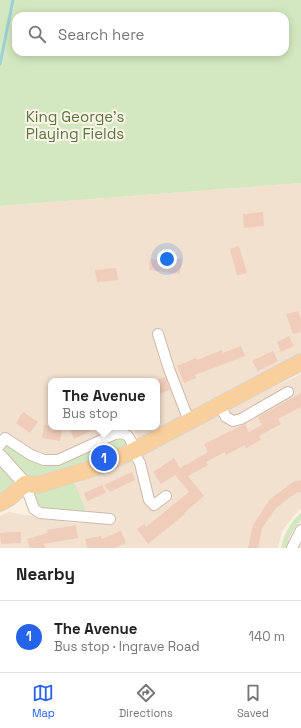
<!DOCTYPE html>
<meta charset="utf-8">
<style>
body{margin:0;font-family:"Space Grotesk",sans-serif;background:#f6f6f6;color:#222}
.you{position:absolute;left:167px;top:259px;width:14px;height:14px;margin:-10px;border:3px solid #fff;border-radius:50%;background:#1a73e8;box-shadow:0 0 0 6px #1a73e833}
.badge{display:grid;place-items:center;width:26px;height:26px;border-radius:50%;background:#2563eb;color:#fff;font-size:13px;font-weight:700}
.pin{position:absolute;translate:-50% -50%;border:2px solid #fff;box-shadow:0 1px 4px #0006}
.popup{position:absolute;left:48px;top:378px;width:112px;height:52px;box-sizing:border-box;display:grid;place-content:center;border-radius:8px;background:#fff;filter:drop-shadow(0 1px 3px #0005);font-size:13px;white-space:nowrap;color:#767676}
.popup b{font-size:15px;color:#222}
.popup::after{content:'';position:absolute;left:50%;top:100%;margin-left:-8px;border:8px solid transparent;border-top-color:#fff}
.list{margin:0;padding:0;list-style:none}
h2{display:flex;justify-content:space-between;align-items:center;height:52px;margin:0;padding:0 16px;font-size:17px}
h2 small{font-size:13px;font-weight:400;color:#767676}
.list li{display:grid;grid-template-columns:26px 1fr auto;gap:12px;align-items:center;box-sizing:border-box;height:72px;padding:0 16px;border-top:1px solid #e0e0e0}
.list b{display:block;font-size:15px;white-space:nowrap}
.list p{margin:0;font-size:13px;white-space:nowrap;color:#767676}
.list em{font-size:13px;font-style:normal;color:#767676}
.icon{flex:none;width:22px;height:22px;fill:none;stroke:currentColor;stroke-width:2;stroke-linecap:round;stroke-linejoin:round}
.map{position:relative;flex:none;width:301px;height:548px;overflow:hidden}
.search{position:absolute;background:#fff;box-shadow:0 2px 10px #0003;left:12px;right:12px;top:12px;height:44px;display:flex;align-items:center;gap:10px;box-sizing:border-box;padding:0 14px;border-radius:12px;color:#767676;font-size:15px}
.sheet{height:124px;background:#fff}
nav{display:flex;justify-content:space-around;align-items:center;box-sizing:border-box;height:56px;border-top:1px solid #e0e0e0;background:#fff;font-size:11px;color:#767676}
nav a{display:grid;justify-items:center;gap:2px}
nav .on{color:#2563eb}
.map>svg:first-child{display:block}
</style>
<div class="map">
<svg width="301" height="548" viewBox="0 0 301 548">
<rect width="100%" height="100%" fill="#fcf0e1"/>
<path fill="#f3e1d0" d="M301,183V357L138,439L133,427H157V381H51V427H117L53,456L46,457L26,449L0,432V206Z
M301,374V509L295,514L282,531L278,548H0V516L9,512L75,523H91L89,512L82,506L68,487L129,461L267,390Z"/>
<path fill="#d3e8c0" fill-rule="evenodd" d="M0,0H301V183L0,206ZM16,16H285V52H16Z
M123,432L135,450L71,475L89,518L40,513L24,484L0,501V445L5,438L44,460Z
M301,513V520L294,529L289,538L287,548H281C284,534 290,522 301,513Z"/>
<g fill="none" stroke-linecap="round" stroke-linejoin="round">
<path stroke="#9dd1d6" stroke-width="3" d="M0,64L13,0"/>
</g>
<path fill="#f0ccba" d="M263,212L264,226L244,228L243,214Z
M239,246L247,273L237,275L230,249Z
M163,256L182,259L180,274L149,270L150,259L162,260Z
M116,268L118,280L97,282L95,270Z
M298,311L301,319V332L293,334L286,314Z
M289,336L294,346L281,352L277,342Z
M241,346L245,356L195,375L196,378L184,383L177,366L196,358L197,360L222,350L223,353Z
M273,351L278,361L258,371L252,361Z
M165,377L170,390L157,395V380Z
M301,393V407L278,419L281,424L259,436L261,440L246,448L245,445L226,455L225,452L206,462L208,465L188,476L204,496L184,513L185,514L148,544L137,529L144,524L146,527L189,492L175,475L161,484L153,472L174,458L180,468L208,452L204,444L241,426L245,424L249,432L262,425L258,417Z
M23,412L38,422L30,433L16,423Z
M44,425L62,428L60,441L42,438Z
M69,427H100L74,439Z
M132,472L135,480L122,486L110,492L104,485Z
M301,480V492L296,493L276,508L262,528L258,548H248L253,525L270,499L293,482Z
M102,485L106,493L87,501L84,493Z
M76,525L78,538L44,544L45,548H30L27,539L48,533L47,530Z
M121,531L126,543L114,548H87L85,539L101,536L102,539Z
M10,532H21V543L1,544L0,533Z"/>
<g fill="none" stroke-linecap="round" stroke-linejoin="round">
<g stroke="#ceb9ab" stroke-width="12">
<path id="minor" d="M158,334L169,369L189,421
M220,406L226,417L233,421L241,419L288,392
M0,445L5,438L31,455L44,460H58L115,434C129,431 130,439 135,450
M133,451L140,463L149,500L154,505L166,496
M25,484L34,509L40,513L110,519
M292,548L301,530"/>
</g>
<g stroke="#ceb9ab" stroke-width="15">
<path id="tertiary" d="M0,456L25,484"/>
</g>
<g stroke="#dad3d0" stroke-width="18">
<path id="primary" d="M0,503L9,498L25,484L38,485L94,468L133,451L301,362"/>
</g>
<use href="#minor" stroke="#fff" stroke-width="10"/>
<use href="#tertiary" stroke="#fff" stroke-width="13"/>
<use href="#primary" stroke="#f9d09b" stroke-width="16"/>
</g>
<g text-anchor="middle" stroke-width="4" stroke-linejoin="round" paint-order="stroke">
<g font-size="15" fill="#547842" stroke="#fff4e7">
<text x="75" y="122">King George's<tspan x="75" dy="17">Playing Fields</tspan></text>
</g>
</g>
</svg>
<div class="you"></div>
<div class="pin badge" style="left:104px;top:458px">1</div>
<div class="popup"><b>The Avenue</b>Bus stop</div>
<div class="search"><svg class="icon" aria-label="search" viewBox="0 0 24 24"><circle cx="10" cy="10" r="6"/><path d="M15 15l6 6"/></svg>Search here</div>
</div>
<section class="sheet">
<h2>Nearby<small></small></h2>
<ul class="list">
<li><span class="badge">1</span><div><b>The Avenue</b><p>Bus stop · Ingrave Road</p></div><em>140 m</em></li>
</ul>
</section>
<nav>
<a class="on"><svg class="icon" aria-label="map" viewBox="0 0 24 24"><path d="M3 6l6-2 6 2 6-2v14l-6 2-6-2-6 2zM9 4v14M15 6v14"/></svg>Map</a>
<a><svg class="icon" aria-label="directions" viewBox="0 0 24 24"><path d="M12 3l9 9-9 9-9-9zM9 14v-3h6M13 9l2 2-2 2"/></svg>Directions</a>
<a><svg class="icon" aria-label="saved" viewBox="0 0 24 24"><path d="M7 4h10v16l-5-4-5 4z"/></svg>Saved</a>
</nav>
